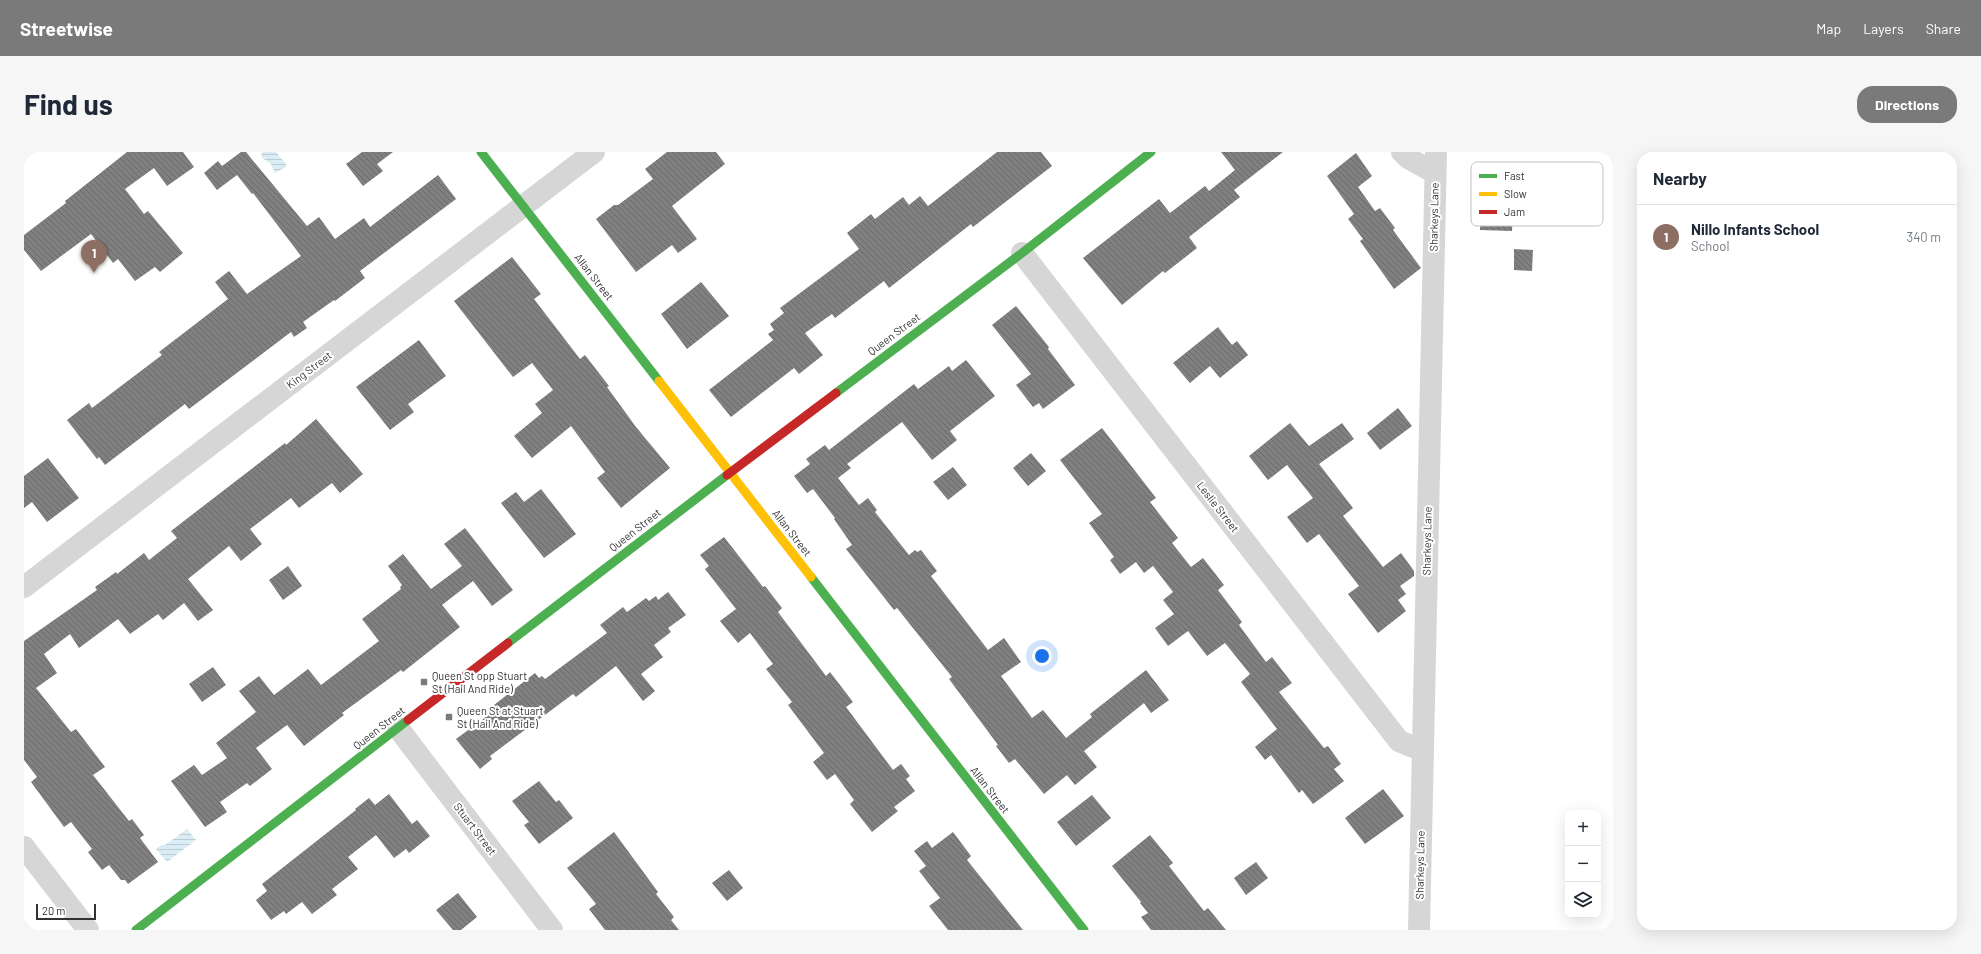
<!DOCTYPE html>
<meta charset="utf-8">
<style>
body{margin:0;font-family:Barlow,sans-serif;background:#f6f6f7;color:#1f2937}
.controls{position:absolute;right:12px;bottom:12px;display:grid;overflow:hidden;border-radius:8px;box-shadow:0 4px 16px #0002}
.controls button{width:36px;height:36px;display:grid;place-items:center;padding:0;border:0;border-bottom:1px solid #e0e1e3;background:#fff;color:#1f2937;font:20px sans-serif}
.scale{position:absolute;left:12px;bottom:10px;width:60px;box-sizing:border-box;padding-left:4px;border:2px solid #323232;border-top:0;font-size:11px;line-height:14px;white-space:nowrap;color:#323232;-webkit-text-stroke:3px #fff;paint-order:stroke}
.you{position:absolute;left:1018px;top:504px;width:14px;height:14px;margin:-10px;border:3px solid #fff;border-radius:50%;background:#1a73e8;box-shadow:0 0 0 6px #1a73e833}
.badge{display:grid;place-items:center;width:26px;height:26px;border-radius:50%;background:#7a7a7a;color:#fff;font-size:13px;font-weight:700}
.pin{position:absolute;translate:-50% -33px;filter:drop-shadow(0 1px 2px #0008)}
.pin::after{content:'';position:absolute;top:21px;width:14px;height:12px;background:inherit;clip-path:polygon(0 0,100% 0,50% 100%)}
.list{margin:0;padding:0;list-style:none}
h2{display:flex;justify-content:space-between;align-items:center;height:52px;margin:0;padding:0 16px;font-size:17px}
h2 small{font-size:13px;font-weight:400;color:#747a83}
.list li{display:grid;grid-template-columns:26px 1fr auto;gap:12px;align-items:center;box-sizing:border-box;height:64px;padding:0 16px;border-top:1px solid #e0e1e3}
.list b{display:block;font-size:15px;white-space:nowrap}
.list p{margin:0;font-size:13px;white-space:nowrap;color:#747a83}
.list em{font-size:13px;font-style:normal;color:#747a83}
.icon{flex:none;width:22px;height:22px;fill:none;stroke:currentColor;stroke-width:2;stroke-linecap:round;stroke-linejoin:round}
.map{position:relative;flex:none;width:1589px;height:778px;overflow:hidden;border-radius:16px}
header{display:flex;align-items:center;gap:24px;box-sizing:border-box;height:56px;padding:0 20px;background:#7a7a7a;color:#fff}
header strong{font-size:19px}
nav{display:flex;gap:22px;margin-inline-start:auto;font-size:14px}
.intro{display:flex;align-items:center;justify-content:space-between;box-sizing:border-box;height:96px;padding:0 24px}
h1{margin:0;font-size:28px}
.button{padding:10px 18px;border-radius:16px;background:#7a7a7a;color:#fff;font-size:14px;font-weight:700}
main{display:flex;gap:24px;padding:0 24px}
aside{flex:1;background:#fff;border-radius:16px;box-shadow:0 4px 16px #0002}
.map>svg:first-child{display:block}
</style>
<header>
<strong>Streetwise</strong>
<nav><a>Map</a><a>Layers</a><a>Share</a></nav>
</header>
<div class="intro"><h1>Find us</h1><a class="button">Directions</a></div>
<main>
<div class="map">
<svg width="1589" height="778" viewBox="0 0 1589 778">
<defs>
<pattern id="water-rules" width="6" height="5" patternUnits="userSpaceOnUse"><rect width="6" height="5" fill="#dbedf4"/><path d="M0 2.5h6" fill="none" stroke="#bcccd2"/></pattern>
<pattern id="building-back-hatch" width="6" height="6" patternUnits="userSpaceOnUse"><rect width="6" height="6" fill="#808080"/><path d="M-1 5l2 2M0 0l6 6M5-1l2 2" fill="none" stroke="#696969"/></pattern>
</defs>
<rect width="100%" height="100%" fill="#fff"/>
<path fill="url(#water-rules)" d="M238,0H252L262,12V15L251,21L247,12L237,5Z
M163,677L172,688L143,710L132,697L137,693H141Z"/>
<path fill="url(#building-back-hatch)" d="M103,0H159L170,15L143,34L130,16L101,37L120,62L124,59L159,101L136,120L131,115L111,129L94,107L89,111L67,82L17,119L0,98V83L42,51L41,49Z
M217,0H222L283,74L295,65L311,87L340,66L346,75L414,23L432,47L336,119L341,126L311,149L310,148L279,170L283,176L270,185L267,180L165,257L161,252L81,313L75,305L73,307L43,268L65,251L68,256L138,203L135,200L204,147L191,130L205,119L223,142L277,104L229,41L228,42L213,23L193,38L180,21L194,9L198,14Z
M338,0H369L353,12L359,19L339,34L322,12Z
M643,0H692L701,12L648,54L673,87L654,101L648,93L612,120L572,67L590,53H594L629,27L621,17Z
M973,0H1017L1028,14L949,75L947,72L865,136L860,129L811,166L808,162L781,181L799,203L775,222L770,216L707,265L685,238L749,188L744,182L750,178L746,172L760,161L756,156L835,97L823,81L847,62L851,67L879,45L885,53L896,44L904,54Z
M1197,0H1259L1210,38L1216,45L1165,85L1173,96L1141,121L1139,119L1098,153L1059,106L1135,47L1146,61L1181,34L1185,39L1211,18Z
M1332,1L1348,24L1334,35L1351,59L1356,56L1371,76L1369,78L1397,116L1370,137L1336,89L1339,87L1324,67L1330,62L1303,24Z
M1457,36L1490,37L1488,79L1456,78Z
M1490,97L1509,98L1508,119L1490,118Z
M488,105L517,142L510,147L556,207L561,203L585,234L583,235L612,275L646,316L597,356L573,326L581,320L547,274L508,306L490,284L518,261L511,252L529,238L508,211L489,225L430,149Z
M677,130L705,164L663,197L637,162Z
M992,154L1025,195L1024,197L1051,233L1019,257L1015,251L1009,255L992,233L1007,222L968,173Z
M1194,175L1208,193L1213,189L1224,203L1196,226L1186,214L1166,231L1149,211Z
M395,188L422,224L384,252L390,260L366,278L332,235Z
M942,208L971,244L926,279L933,288L908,308L878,270L823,312L827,316L814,326L835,353L844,346L853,358L851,360L885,403L891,398L893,400L897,398L913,419L907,424L964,498L980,486L997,510L977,524L1008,566L1019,558L1042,586L1068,565L1066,562L1122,518L1145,548L1127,561L1120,551L1060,599L1073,615L1051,633L1043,623L1020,642L991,607L985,611L972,594L974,593L925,527L928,525L873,456L870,458L822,397L828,393L810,367L811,366L789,337L783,341L770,324L786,312L782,307L801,293L805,298L890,232L894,237L925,214L928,219Z
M1374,256L1388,274L1356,298L1343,281Z
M292,267L339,322L316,341L308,331L275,356L267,346L226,377L238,392L217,409L205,394L164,427L189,458L174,469L160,451L139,468L134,462L106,482L94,467L55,496L46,482L20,502L33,521L12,536L47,580L52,577L81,615L69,623L105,669L108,667L120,683L116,686L134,710L104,732L101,728H97L85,713L78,718L64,700L68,697L47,670L40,675L7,630L13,625L0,608V489L73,438L71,435L92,420L93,422L120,401L125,408L153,386L147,379L261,291L262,293Z
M1266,271L1285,294L1318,271L1330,287L1295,312L1329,356L1319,364L1359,415L1377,401L1390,419V424L1376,434L1382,442L1374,448L1382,459L1354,481L1324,442L1335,434L1295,382L1283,391L1263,365L1289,346L1263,313L1244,328L1225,304Z
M1078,276L1132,346L1126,350L1154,386L1148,391L1167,415L1179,406L1200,433L1194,438L1218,470L1215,473L1242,510L1248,505L1268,531L1255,540L1300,596L1304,594L1317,612L1310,617L1320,629L1289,652L1278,638L1275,641L1247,603L1241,608L1231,595L1253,577L1217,530L1226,522L1201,491L1183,504L1164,479L1144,494L1131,476L1150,462L1139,448L1149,440L1129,414L1120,421L1112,410L1096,422L1086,408L1090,405L1065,371L1078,362L1036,308Z
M1007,301L1022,319L1004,334L989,316Z
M24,306L55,346L23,370L8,350L0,356V324Z
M929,315L943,333L924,348L909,330Z
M517,337L552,382L520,406L477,351L492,340L500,350Z
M441,376L489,438L468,454L449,429L418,453L436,475L379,520L377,518L318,561L320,563L280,594L263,573L232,596L248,617L226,634L223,631L196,650L203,660L181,675L147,629L170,613L178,623L203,606L192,591L232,560L215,539L235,524L250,543L284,517L297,533L355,489L338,467L377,437L376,435L378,433L364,414L379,402L407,437L438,414L420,392Z
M700,385L739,435L741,434L758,456L754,460L802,524L806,520L829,550L822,555L869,618L877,612L886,624L882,627L891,639L870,655L874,659L848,680L826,652L830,648L811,622L803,628L789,610L800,601L764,553L768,550L742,517L749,512L726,481L714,491L696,469L712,457L681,417L685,414L676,403Z
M264,414L278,434L259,448L245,428Z
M644,440L662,463L644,476L647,480L630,493L639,505L617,522L631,539L619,549L592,514L552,545L549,542L466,604L468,607L456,617L432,587L473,557L470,553L511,521L515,526L518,524L521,527L583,481L576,473L599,455L603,460L622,446L625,449L632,444L634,448Z
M189,515L202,533L178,550L165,532Z
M515,629L532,650L535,648L549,666L515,692L500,673L505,670L488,649Z
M1359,637L1380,664L1341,692L1321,666Z
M365,642L388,672L393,668L406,684L385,701L382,697L370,706L352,683L324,705L334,717L308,737L313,743L288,762L278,750L262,762L260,759L247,768L232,748L243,739L238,732L332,658L331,657L345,646L351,653Z
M1068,643L1087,666L1052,694L1033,670Z
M590,680L634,740L632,742L650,765L647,768L655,778H581L565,757L572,752L543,716Z
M929,680L947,704L943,708L999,778H924L905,754L916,746L895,719L902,714L890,699L903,689L908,696Z
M1126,683L1149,711L1145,714L1180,759L1184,756L1202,778H1127L1117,765L1124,761L1116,751L1117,750L1088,714Z
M1232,710L1244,726L1222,743L1210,726Z
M705,718L719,736L703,749L688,731Z
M434,741L453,765L437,778H429L412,758Z"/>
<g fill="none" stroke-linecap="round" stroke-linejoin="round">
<path stroke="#d6d6d6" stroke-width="22" d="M1378,0L1384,6L1411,21
M998,101L1375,589L1399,599
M0,435L570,0
M374,576L528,778
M0,695L64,778
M1395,778L1412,0"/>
<path stroke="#4caf50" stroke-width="9" d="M457,0L635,229
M812,241L998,101L1127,0
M787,425L1060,778
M484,491L703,323
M112,778L384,568"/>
<path stroke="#ffc107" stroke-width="9" d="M635,229L787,425"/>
<path stroke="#c62828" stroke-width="9" d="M703,323L812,241
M384,568L484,491"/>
</g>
<g fill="#7a7a7a" stroke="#fff" stroke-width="1.5">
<rect x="396" y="526" width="8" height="8" rx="2"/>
<rect x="421" y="561" width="8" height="8" rx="2"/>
</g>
<g text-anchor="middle" stroke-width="4" stroke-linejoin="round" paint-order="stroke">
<g font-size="11" fill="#323232" stroke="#fff">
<text transform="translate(1410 65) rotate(-89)" y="4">Sharkeys Lane</text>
<text transform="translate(570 125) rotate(52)" y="4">Allan Street</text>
<text transform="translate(870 182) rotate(-37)" y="4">Queen Street</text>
<text transform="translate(285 218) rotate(-37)" y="4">King Street</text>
<text transform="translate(1194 355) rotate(52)" y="4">Leslie Street</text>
<text transform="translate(611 378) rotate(-38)" y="4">Queen Street</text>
<text transform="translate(768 381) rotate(52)" y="4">Allan Street</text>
<text transform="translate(1403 389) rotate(-89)" y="4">Sharkeys Lane</text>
<text transform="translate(355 576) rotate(-38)" y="4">Queen Street</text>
<text transform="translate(966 638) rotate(52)" y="4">Allan Street</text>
<text transform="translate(451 677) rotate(53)" y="4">Stuart Street</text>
<text transform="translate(1396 713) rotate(-89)" y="4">Sharkeys Lane</text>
</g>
<g font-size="11" fill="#323232" stroke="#fff" text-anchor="start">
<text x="408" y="528">Queen St opp Stuart<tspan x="408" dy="13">St (Hail And Ride)</tspan></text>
<text x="433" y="563">Queen St at Stuart<tspan x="433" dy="13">St (Hail And Ride)</tspan></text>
</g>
</g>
<rect x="1447" y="10" width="132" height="64" rx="6" fill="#fff" stroke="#c2c2c2" stroke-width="1"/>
<rect x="1455" y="22" width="18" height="4" fill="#4caf50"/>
<rect x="1455" y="40" width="18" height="4" fill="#ffc107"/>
<rect x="1455" y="58" width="18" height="4" fill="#c62828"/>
<g font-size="11" fill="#323232">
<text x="1480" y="28">Fast</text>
<text x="1480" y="46">Slow</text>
<text x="1480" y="64">Jam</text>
</g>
</svg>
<div class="controls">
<button>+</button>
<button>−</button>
<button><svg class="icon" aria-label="layers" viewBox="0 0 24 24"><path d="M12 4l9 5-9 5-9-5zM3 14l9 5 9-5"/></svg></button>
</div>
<div class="scale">20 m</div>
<div class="you"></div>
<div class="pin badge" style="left:70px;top:121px;background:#8d6e63">1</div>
</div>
<aside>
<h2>Nearby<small></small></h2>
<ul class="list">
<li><span class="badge" style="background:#8d6e63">1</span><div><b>Nillo Infants School</b><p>School</p></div><em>340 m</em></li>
</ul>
</aside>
</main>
